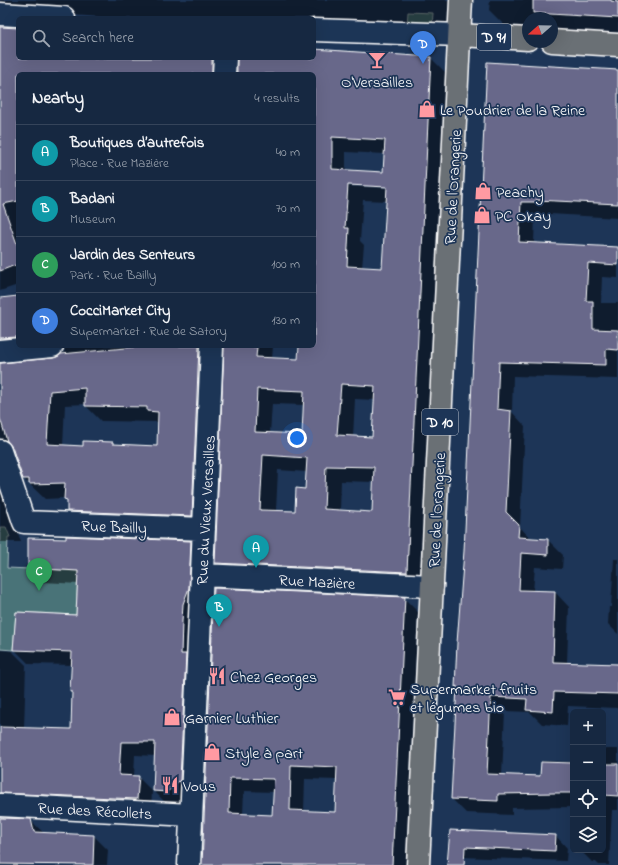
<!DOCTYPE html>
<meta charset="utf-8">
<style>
body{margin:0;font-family:"Indie Flower",sans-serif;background:#23344c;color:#f1f3f6}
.controls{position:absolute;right:12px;bottom:12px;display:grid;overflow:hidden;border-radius:6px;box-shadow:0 4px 16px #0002}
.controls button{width:36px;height:36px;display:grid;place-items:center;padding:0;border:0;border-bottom:1px solid #35445a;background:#162841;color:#f1f3f6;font:20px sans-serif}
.compass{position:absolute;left:522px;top:12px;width:36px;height:36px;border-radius:50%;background:#162841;box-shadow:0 4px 16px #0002;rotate:250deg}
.you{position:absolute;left:297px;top:438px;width:14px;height:14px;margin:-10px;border:3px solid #fff;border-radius:50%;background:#1a73e8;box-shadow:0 0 0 6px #1a73e833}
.badge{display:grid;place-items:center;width:26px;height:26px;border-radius:50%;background:#1a73e8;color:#fff;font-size:13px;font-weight:700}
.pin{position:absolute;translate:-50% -33px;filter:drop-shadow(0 1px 2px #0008)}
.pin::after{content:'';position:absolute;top:21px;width:14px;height:12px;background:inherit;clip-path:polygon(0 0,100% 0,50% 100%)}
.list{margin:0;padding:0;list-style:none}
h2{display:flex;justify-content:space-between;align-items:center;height:52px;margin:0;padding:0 16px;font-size:17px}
h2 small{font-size:13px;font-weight:400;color:#9ea6b1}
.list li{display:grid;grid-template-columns:26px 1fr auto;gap:12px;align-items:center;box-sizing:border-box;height:56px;padding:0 16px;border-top:1px solid #35445a}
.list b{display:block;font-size:15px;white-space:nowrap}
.list p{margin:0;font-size:13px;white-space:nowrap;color:#9ea6b1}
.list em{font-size:13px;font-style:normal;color:#9ea6b1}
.icon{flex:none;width:22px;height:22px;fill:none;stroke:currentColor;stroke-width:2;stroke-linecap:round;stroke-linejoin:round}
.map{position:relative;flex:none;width:618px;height:865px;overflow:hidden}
.search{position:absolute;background:#162841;box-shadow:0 4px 16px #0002;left:16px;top:16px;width:300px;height:44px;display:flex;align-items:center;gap:10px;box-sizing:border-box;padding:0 14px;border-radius:6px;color:#9ea6b1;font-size:15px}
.panel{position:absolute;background:#162841;box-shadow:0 4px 16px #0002;left:16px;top:72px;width:300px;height:276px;border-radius:6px}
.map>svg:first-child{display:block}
</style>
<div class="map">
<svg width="618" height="865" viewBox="0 0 618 865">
<rect width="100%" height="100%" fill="#1d3557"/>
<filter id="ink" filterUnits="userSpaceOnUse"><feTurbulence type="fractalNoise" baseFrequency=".025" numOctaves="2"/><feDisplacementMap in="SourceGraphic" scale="8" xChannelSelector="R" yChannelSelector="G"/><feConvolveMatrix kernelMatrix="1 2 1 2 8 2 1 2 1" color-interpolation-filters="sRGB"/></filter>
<g filter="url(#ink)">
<path fill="#4a7378" stroke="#a4b9bc" d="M408,12L433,13L432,27L407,26Z
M0,527H6L10,537H8L7,568L78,571L76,615L16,612L13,650L0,649Z"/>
<path fill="#0007" fill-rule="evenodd" d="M0,0H450L449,22L314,23V18H117L0,10Z
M490,0H618V35L552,31V18H528V29L507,28L489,10Z
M0,28L18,29V58H220L227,74H18V285L0,291Z
M314,50L431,58L446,73L421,587L232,578L216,563L225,349L221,350L207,531L83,526L68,511V502L65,498L45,499L24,479L15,454H12L5,494L21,542H0V299L18,297V346H273L272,359L299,360L300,346H314V74H239L240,58H314ZM346,152L385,154L384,173L346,171ZM343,184L390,186V188L343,186ZM363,200L387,201L383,269L362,268L364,245L360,241ZM65,349L64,352L59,357L3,364L4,361L14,353ZM355,399L375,400L373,438L353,437ZM86,404V406L101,421L159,422L158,447L115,445L113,443L84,447L63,446L65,405ZM272,404L304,405L303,435L270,434ZM278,470L307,472L306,490L296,512L276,511ZM341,481L374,482L372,513L340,511Z
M488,63L618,71V218L550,214V216H535L534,243L618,248V278L602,277L601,303H618V379L513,376L512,412L525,426L520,527L531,539L548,540L563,555L562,569L535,567L533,592H555L569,607L567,663L618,665V708L568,706L567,726L542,724L530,712L505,711L502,776L541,777L542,761L573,762V807L512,808V815L466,813L452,799Z
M29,539L190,542L205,556L181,805H168L154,791L156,756L135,755L134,777H138L152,791L151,812L0,807V650L12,651L26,665L24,729L72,730V665L29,664L14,649L77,616L79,584L43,582L29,568Z
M614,559H618V634L608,624L609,607H611Z
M215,589L404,598L418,612L406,865H202ZM305,779L338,780L336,813L304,811ZM244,791L274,792L273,816L243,815Z
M603,749H618V810H612L609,865H599L596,862H592L580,850H603Z
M0,818L30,820L44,833L94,836L108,850L107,865H0Z
M556,836L567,848L566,861L461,857L449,845Z"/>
<path fill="#67678a" stroke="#fff" fill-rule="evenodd" d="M533,0H611V1L618,2V18L533,13Z
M0,27L18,28V58H212V74H18V201L3,204L18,247V264L0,271Z
M314,49L431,57L407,572L215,563L224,346L257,347L256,357L298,359L299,346H314V74H237V58H314ZM332,137L385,140L383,172L332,169ZM348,185L387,187L382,268L347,266L349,228H345ZM341,384L375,386L372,437L337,435ZM257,389L304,391L302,434L255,432ZM263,455L307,458L305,489L296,488L295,511L260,510ZM326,466L374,467L372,512L324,509Z
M487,62L618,70V204L536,200V202H521L519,242L618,247V265L588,263L586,301H593V329L618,330V350L606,349V365L499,362L497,409L511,411L506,512L519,525L518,537L548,539V555L521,553L519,590L555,591L553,662L618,664V694L554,692L553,712L526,710L527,699L491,697L487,774L540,776L541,762L573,763V793H554L498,794V801L451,799L457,686L455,687L457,643L464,551Z
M18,296V337L0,338V298Z
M147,346H199L192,516L67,511V500L64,499L65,483L29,484V479H23L12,447L7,441L0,418V363L53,358L59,356L61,354ZM85,388V406L147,407V411L158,412L157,446L113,444V442L83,441V446L47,444L50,391Z
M66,536L191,541L189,588L183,604L182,621L181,654H186L180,780L167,792L153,791L155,742H121L119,775L139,776L137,799L0,793V727L71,729L72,692H70L72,652L13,650L16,612L76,615L78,571L28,568V538L66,539Z
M214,588L405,597L392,865H202ZM291,765L337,767L335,812L290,810ZM230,778L274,779L272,815L229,813Z
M603,764H618V796L603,795Z
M0,818L31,819L34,832L94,835L93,865L0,864Z
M450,830L556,835L555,851L465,847L464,865H447Z"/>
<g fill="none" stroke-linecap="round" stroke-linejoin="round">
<g stroke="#fff" stroke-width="25">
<path id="minor" d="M0,14L64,18
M314,30L460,35
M224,74L225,58
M0,351L52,346
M0,451L24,522L204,529
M202,575L432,586
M0,805L191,815
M189,865L212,346"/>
</g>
<g stroke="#fff" stroke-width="25">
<path id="major" d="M460,35L528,39
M552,41L618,45
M418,865L461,0"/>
</g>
<use href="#minor" stroke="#1d3557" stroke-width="22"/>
<use href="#major" stroke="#6b6f75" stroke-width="22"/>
</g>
</g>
<defs>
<g id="bar-bare" transform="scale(1.38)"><path d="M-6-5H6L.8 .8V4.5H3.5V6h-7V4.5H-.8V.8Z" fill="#ff9aa2" stroke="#1d3557" stroke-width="2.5" paint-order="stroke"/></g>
<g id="shop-bare" transform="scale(1.38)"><path d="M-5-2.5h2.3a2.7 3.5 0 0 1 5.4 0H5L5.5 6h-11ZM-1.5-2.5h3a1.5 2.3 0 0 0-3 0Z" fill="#ff9aa2" stroke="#1d3557" stroke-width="2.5" paint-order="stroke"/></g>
<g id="restaurant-bare" transform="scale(1.38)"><path d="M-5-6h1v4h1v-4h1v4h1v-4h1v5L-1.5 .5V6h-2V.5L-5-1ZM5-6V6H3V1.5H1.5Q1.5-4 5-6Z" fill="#ff9aa2" stroke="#1d3557" stroke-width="2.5" paint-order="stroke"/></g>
<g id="supermarket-bare" transform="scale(1.38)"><path d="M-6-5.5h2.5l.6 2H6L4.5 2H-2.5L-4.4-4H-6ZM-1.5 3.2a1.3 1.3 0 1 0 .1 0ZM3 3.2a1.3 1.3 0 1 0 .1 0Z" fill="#ff9aa2" stroke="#1d3557" stroke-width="2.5" paint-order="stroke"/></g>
</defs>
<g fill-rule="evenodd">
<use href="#bar-bare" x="377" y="60"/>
<use href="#shop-bare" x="427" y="109"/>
<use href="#shop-bare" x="483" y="191"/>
<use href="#shop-bare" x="482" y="215"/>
<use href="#restaurant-bare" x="217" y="676"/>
<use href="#supermarket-bare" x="397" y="697"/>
<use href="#shop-bare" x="172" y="717"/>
<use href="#shop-bare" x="212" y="752"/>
<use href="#restaurant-bare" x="170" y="785"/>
</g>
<g text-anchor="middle" stroke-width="3.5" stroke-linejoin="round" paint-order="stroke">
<g fill="#1d3557" stroke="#bbc2cd" stroke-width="1">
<rect x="477" y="24" width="34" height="26" rx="3"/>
<rect x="422" y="409" width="36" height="26" rx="3"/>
</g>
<g font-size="15" font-weight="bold" fill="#fff">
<text x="494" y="42">D 91</text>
<text x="440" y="427">D 10</text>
</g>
<g font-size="16" fill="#fff" stroke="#1d3557" text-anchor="start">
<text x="377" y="87" text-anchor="middle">O'Versailles</text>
<text x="440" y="115">Le Poudrier de la Reine</text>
<text x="496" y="197">Peachy</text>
<text x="495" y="221">PC Okay</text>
<text x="230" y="682">Chez Georges</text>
<text x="410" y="694">Supermarket fruits<tspan x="410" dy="18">et légumes bio</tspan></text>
<text x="185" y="723">Garnier Luthier</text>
<text x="225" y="758">Style à part</text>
<text x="183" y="791">Vous</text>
</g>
<g font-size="16" fill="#fff" stroke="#1d3557">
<text transform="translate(452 187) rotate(-87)" y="6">Rue de l'Orangerie</text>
<text transform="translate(205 510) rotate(-87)" y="6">Rue du Vieux Versailles</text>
<text transform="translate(436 510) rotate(-87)" y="6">Rue de l'Orangerie</text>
<text transform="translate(114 526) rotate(2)" y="6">Rue Bailly</text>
<text transform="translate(317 581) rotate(3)" y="6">Rue Mazière</text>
<text transform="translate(95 810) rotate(3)" y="6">Rue des Récollets</text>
</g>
</g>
</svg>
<div class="controls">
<button>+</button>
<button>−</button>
<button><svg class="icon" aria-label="locate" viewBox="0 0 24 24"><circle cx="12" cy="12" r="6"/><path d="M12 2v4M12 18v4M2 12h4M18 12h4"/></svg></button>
<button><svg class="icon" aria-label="layers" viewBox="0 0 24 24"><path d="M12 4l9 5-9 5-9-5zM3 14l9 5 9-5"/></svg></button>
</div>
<svg class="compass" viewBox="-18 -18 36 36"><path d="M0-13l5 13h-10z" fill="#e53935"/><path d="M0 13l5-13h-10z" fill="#9ea6b1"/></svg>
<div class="you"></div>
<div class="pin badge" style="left:256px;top:568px;background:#0f9aa8">A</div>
<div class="pin badge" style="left:219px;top:627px;background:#0f9aa8">B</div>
<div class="pin badge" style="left:39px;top:591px;background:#2e9e5b">C</div>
<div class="pin badge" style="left:423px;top:64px;background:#3f7fe0">D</div>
<div class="search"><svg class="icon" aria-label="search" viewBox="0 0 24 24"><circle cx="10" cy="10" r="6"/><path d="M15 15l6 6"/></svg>Search here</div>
<section class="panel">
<h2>Nearby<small>4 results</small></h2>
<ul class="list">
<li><span class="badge" style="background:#0f9aa8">A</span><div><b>Boutiques d’autrefois</b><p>Place · Rue Mazière</p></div><em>40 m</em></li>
<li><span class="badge" style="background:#0f9aa8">B</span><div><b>Badani</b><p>Museum</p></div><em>70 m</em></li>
<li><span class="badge" style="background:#2e9e5b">C</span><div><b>Jardin des Senteurs</b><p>Park · Rue Bailly</p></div><em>100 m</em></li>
<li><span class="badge" style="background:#3f7fe0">D</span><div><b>CocciMarket City</b><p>Supermarket · Rue de Satory</p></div><em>130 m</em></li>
</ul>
</section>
</div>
